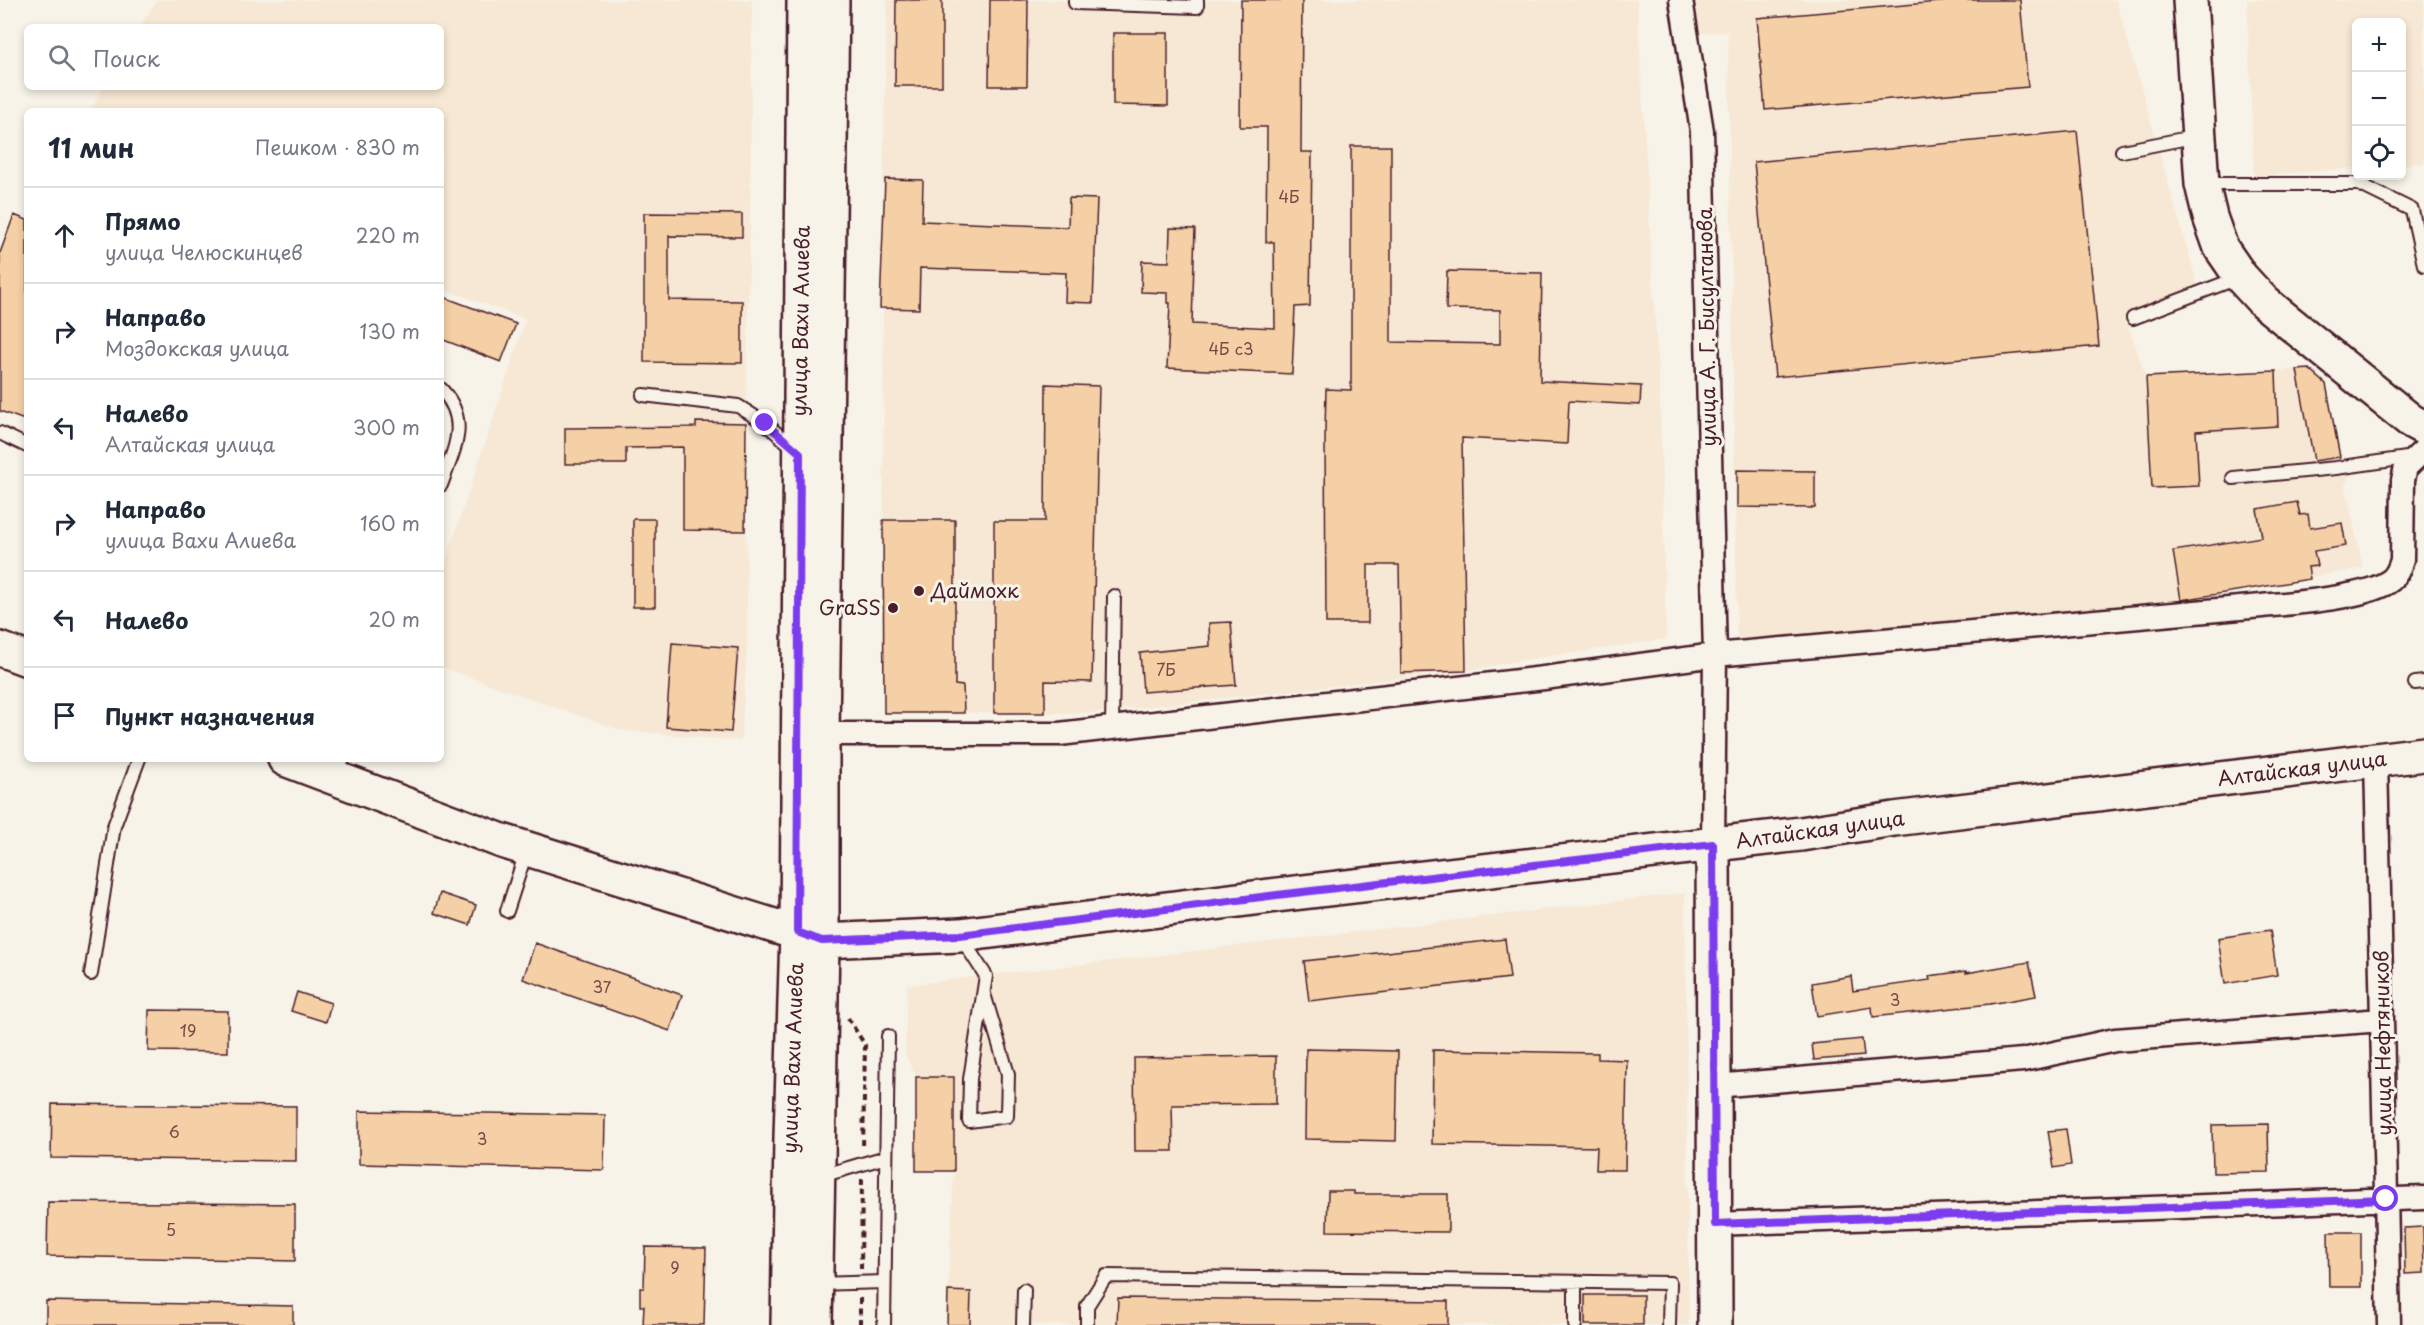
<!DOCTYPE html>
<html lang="ru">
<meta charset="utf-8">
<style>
body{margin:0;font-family:"Playpen Sans",sans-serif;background:#f2f2f3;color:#1f2937}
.controls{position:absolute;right:18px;top:18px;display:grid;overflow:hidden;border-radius:9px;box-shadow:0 3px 9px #0003}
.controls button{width:54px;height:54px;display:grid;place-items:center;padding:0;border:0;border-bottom:2px solid #e0e1e3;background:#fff;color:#1f2937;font:30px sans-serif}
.stop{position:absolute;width:18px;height:18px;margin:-14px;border:4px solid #7c3aed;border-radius:50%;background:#fff}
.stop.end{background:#7c3aed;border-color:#fff;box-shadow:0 2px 6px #0008}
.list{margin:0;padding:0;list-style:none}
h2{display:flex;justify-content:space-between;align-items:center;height:78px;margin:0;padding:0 24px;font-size:26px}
h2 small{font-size:20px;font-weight:400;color:#747a83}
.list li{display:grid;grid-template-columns:39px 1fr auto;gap:18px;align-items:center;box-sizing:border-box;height:96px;padding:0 24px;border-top:2px solid #e0e1e3}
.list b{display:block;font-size:22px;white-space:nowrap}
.list p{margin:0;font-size:20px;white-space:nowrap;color:#747a83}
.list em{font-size:20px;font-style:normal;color:#747a83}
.icon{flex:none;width:33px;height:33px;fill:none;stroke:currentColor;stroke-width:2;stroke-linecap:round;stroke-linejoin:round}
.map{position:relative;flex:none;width:2424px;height:1325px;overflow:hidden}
.search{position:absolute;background:#fff;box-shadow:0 3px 9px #0003;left:24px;top:24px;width:420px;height:66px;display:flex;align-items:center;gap:15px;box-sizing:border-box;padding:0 21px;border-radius:9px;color:#747a83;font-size:22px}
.panel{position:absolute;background:#fff;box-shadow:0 3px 9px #0003;left:24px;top:108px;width:420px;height:654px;border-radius:9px}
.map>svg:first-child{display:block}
</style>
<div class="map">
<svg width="2424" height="1325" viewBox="0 0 2424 1325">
<rect width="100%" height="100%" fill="#f7f3e8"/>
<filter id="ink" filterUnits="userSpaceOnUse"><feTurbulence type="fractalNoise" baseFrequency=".0167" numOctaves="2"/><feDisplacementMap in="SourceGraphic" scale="12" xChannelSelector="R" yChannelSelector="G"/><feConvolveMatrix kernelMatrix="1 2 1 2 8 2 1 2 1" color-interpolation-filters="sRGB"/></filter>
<g filter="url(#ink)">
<path fill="#f6e8d4" d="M157,0H752L750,213L746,423L747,649L741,741L620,730L441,667V576L526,319L441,288V111H90L104,87H441V27H140Z
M887,0H1637L1660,406L1666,639L1517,661L1466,671L1092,713H884L883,191Z
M1697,0H2116L2198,287L2125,316L2146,377L2309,369L2326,384L2340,457L2347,463L2350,476L2345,484L2363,568L2182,601L1745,643L1737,636L1728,32L1698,33Z
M2247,0H2424V163L2402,164V22H2356V168L2254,176Z
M1685,893L1689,1325H946L954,1171H916V1077L905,1053L907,985Z"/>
<path fill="#f5cfa5" stroke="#4a1f2b" stroke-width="1.5" d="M896,0H942V86H895Z
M990,0H1028L1027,86H989Z
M1241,0H1302L1301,152H1312L1310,306L1295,307L1292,374L1167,368L1170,303H1168V293L1141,292L1142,261L1169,262L1170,228L1195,229L1192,324L1275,328L1274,242H1266L1267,127H1240Z
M1961,0H2020L2028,87L1765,110L1757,18Z
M1113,33H1168V106L1113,105Z
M2077,131L2099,346L1775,377L1754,162Z
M1351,146H1391V342L1500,344V310L1446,309L1447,271L1542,273L1540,381L1641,386L1640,405L1569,401L1567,444L1462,438L1466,671L1401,673L1399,565H1368V623H1326L1325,431L1326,389L1351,390Z
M885,179L923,180L922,221L1068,227L1069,198L1097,199L1093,303L1065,302L1066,273L920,268L919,309L880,308Z
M644,213L742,214V237L669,236V300L742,301V363L644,362Z
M14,215L27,220V421L0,411V253Z
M441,296L516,324L501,362L441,339Z
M2309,369L2326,384L2340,457L2314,461L2297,370Z
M2276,371L2278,426L2196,431L2199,486L2152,488L2146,377Z
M1046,384L1099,386L1092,682L1045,681V713H994V521H1045Z
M696,422L746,423L745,531L683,530V447L626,448V464H565V428L696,427Z
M1737,470L1815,471V508L1737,507Z
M2297,502L2300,515L2308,514L2310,528L2342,523L2346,546L2314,551L2317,566L2308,567L2310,579L2181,600L2173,551L2262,537L2257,509Z
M633,519H655V607H633Z
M883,520H955V685L963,686L964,713H884Z
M1231,622L1236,685L1143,692L1140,653L1210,646L1209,623Z
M672,643L738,648L731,732L666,727Z
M440,893L476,905L470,925L434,913Z
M2270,930L2277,975L2225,984L2218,938Z
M1505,939L1510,978L1309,1001L1304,961Z
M535,943L682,995L670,1031L523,979Z
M2029,962L2036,996L1990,1004L1873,1017L1872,1007L1817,1016L1812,983L1851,976L1853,991L1930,980L1929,976L1966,971V973Z
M297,992L331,1003L326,1022L291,1011Z
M149,1010L228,1011V1052L148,1051Z
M1862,1039L1864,1056L1814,1060L1812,1044Z
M1306,1049L1398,1051L1396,1141L1305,1139Z
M1433,1050L1598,1053V1059L1627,1060L1625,1170H1596L1597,1147L1432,1144Z
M1276,1056V1104L1172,1105L1173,1151H1135L1134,1058Z
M916,1077H954V1171H916Z
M52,1104L296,1106V1161L51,1158Z
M359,1111L605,1115L604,1170L359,1164Z
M2268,1124L2269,1172L2213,1173L2212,1125Z
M2066,1129L2071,1165L2054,1168L2048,1131Z
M1328,1191H1354V1194H1448V1232L1327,1231Z
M48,1202L295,1204V1261L47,1256Z
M2423,1227L2424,1273L2405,1274L2404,1228Z
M2328,1232H2361V1287H2329Z
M645,1247L706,1248L704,1325H643L644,1306H640V1288H644Z
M948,1291L971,1292L970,1325H947Z
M1585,1295H1643V1325H1585Z
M1118,1298L1448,1301V1325H1117Z
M46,1301L293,1306V1325H46Z"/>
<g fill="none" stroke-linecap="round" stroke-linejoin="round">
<g stroke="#4a1f2b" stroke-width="16">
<path id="lane" d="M1075,0V3L1197,7V0
M2122,151L2198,136
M2203,184H2359L2412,210L2424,265
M2133,318L2238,278
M441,389C471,421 454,449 441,485
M643,395L738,406L765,423L795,449
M0,433L27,446
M2233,478L2336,468L2414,457
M2415,683L2424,682
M1112,728L1114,596
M336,778L343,759
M507,911L527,849
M962,939L986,976L970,1079L969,1121L1007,1116L1008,1074L984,994
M91,974L114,826L139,759
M818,1177L886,1157
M816,1284L884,1282
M884,1325L888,1036
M1023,1325L1024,1290
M1087,1325V1306L1106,1276L1670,1283L1669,1325
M1575,1325V1284"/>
</g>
<g stroke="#4a1f2b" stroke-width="27">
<path id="street" d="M1681,0L1702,131L1715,655L1713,844
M822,734H1059L1544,678L1715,655L2262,606C2293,603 2368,598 2391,580C2397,575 2400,567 2402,560L2403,480L2406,467L2424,450
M2376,760L2389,1325
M1715,1086L2023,1060L2115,1040L2382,1020
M1715,1224L2424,1198"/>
</g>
<g stroke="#4a1f2b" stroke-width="38">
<path id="secondary" d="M2190,0L2202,184L2210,217L2221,248L2241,277L2264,302L2411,421L2424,428
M0,649L27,659
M285,759L502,841L822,941L960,935L1277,895L1801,834L1894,819L2424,754
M1713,844L1715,1325
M788,1325L791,1137L797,932L804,0
M815,1325L822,941V734L832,0"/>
</g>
<path stroke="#4a1f2b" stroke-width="4" stroke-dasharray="6 4.5" stroke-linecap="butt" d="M848,1018L865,1045L863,1149
M861,1269L862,1178
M860,1325V1298"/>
<use href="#lane" stroke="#f7f3e8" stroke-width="12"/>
<use href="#street" stroke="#f7f3e8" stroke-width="22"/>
<use href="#secondary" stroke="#f7f3e8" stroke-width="33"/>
</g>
</g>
<g fill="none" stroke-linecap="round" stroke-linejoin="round" filter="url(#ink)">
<path stroke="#7c3aed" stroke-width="8" d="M765,423L800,453L797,932L822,941L960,935L1277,895L1713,844L1715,1224L2386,1199"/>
</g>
<g fill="#4a1f2b" stroke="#f7f3e8" stroke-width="2">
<circle cx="919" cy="591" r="6"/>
<circle cx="893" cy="608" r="6"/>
</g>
<g text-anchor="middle" stroke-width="6" stroke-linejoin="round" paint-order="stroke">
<g font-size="16" fill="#754b4a">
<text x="1289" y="203">4Б</text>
<text x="1231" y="355">4Б с3</text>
<text x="1166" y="676">7Б</text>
<text x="602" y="993">37</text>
<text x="1895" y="1006">3</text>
<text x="188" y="1037">19</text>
<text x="174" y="1138">6</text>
<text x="482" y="1145">3</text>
<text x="171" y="1236">5</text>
<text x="675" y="1274">9</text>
</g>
<g font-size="20" fill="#4a1f2b" stroke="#f7f3e8">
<text transform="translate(801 321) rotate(-89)" y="7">улица Вахи Алиева</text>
<text transform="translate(1707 327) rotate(-91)" y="7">улица А. Г. Бисултанова</text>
<text transform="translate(2302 769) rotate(-7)" y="7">Алтайская улица</text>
<text transform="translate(1820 830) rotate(-8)" y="7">Алтайская улица</text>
<text transform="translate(2383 1043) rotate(-91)" y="7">улица Нефтяников</text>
<text transform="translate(793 1058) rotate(-88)" y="7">улица Вахи Алиева</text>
</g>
<g font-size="20" fill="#4a1f2b" stroke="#f7f3e8" text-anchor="start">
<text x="931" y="598">Даймохк</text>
<text x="881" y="615" text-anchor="end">GraSS</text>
</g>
</g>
</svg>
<div class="controls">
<button>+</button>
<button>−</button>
<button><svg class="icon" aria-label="locate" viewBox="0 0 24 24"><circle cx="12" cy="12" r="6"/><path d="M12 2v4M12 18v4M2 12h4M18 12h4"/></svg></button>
</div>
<div class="stop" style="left:2386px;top:1199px"></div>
<div class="stop end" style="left:765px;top:423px"></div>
<div class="search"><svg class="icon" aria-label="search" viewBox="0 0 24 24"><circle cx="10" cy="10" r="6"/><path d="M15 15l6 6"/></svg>Поиск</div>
<section class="panel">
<h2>11 мин<small>Пешком · 830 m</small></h2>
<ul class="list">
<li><svg class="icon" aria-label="ahead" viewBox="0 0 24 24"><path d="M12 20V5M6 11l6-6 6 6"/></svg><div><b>Прямо</b><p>улица Челюскинцев</p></div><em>220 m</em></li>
<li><svg class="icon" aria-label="right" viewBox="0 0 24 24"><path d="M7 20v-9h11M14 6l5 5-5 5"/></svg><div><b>Направо</b><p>Моздокская улица</p></div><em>130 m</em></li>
<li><svg class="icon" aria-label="left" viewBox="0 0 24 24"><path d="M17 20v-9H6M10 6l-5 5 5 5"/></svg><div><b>Налево</b><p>Алтайская улица</p></div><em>300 m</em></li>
<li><svg class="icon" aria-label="right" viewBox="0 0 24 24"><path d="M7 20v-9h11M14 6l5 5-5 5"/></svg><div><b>Направо</b><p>улица Вахи Алиева</p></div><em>160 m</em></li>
<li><svg class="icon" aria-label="left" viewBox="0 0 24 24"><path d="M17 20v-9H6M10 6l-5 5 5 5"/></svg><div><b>Налево</b></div><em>20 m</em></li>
<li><svg class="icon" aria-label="arrive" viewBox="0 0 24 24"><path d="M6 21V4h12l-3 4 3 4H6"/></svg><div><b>Пункт назначения</b></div></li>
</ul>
</section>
</div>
